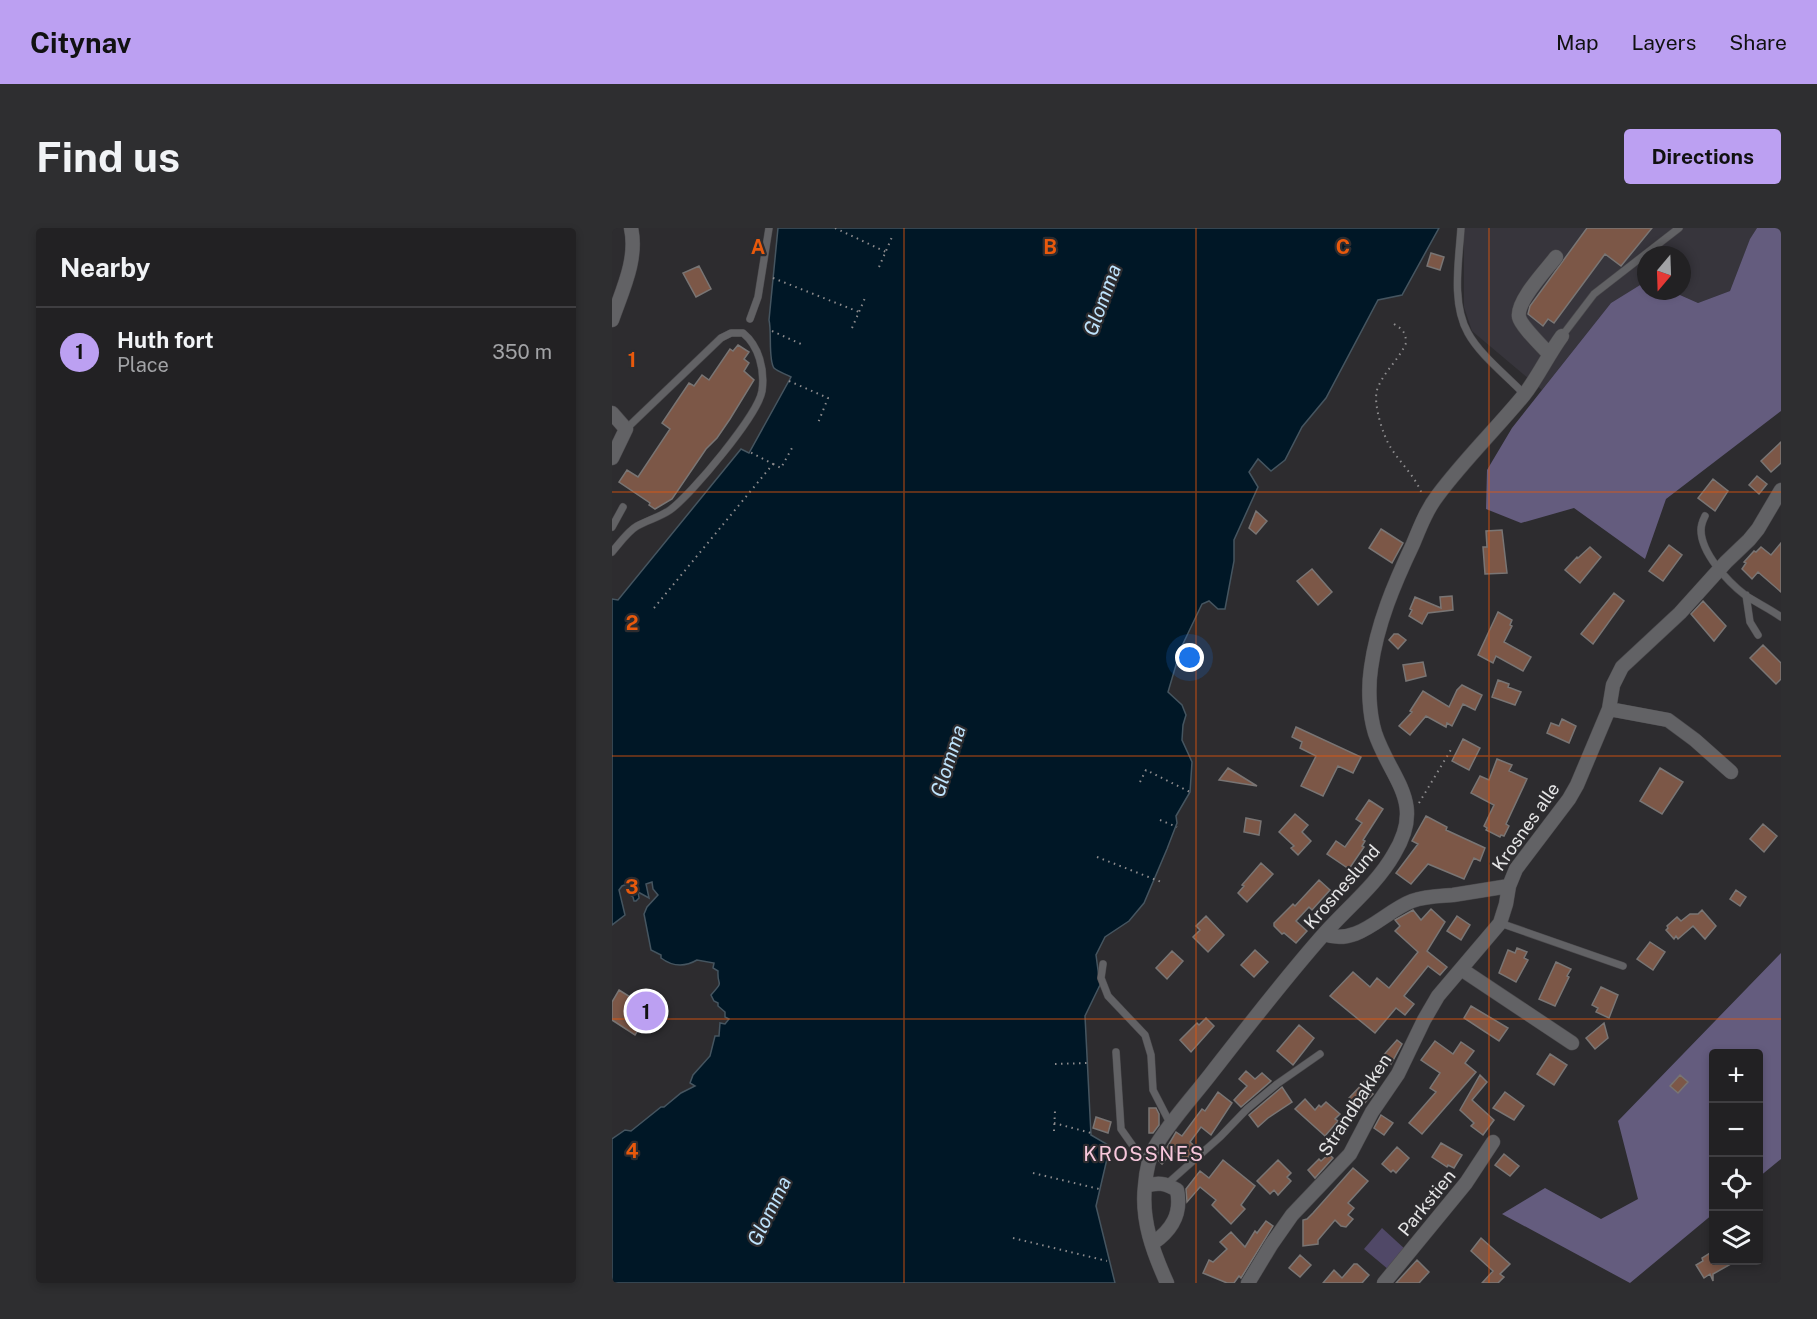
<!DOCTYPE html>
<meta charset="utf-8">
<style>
body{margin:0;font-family:"Public Sans",sans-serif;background:#2e2e30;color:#f1f3f6}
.controls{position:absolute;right:18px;bottom:18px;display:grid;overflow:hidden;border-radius:6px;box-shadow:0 3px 9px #0003}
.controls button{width:54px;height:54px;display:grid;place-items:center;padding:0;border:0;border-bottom:2px solid #3f3e41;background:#222123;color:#f1f3f6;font:30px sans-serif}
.compass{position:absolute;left:1025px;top:18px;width:54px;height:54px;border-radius:50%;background:#222123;box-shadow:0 3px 9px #0003;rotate:199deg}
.you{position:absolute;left:578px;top:430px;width:21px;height:21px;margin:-15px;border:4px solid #fff;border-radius:50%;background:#1a73e8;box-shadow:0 0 0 9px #1a73e833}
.badge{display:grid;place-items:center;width:39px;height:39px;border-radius:50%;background:#bca0f2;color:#111;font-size:20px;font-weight:700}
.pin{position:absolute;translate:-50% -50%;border:3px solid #fff;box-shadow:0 2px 6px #0006}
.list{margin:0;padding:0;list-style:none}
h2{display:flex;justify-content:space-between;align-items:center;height:78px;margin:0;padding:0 24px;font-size:26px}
h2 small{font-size:20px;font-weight:400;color:#a2a3a6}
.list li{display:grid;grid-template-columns:39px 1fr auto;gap:18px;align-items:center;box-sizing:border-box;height:90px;padding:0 24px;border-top:2px solid #3f3e41}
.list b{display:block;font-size:22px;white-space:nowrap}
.list p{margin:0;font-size:20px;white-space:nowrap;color:#a2a3a6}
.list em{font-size:20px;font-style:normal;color:#a2a3a6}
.icon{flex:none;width:33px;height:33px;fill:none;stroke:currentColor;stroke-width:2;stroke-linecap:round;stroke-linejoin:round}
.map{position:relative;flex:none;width:1169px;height:1055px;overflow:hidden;border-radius:6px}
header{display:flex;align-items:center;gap:36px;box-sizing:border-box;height:84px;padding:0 30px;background:#bca0f2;color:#111}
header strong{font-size:28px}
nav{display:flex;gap:33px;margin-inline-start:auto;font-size:21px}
.intro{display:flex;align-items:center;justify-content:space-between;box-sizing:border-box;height:144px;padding:0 36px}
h1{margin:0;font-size:42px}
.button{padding:15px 27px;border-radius:6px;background:#bca0f2;color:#111;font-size:21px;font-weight:700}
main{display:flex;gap:36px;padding:0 36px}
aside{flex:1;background:#222123;border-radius:6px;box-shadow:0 3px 9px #0003}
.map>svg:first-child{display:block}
</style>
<header>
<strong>Citynav</strong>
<nav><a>Map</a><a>Layers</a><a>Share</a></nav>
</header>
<div class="intro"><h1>Find us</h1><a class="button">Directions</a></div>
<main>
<aside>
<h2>Nearby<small></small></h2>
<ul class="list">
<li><span class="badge">1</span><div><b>Huth fort</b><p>Place</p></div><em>350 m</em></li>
</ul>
</aside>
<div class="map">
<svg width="1169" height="1055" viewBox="0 0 1169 1055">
<rect width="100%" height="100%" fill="#2d2c2f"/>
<path fill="#37353c" d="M852,0H1145L1138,12L1118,63L1086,75L1059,63H1070V27H1034V54L999,75L930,162L860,103L852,79Z"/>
<path fill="#504867" d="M770,1000L794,1022L777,1042L752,1021Z"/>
<path fill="#645c7e" d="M1145,0H1169V183L1054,271L1033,331L962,280L909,295L874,281L875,242L900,200L999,75L1033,54L1034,63H1059L1086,75L1118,63L1138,11Z
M1169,725V931L1147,949L1146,826H1102L1101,986L1018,1055L890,986L933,960L989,991L1026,971L1006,893Z"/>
<path fill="#001726" stroke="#455560" stroke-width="1.5" d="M166,0H827L790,67L766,72L714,170L690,199L673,232L659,243L646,231L637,244L646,259L622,312V333L613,381H606L597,373L590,376L569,420L556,464L570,477L574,487L571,497L570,512L580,534L578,564L564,588L565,595L555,621L532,675L517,693L493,709L484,727L488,757L473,788L479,907L498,918L484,978L503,1055H0V911L13,902L19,903L49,879H52L69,865L83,858L78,855L81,847L98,828L103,808H107L108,795L113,796L117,791L113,789V784L106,778V775L102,773L99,767C113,751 105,760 106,743L101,740L102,735L85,732C73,739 61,739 49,730V727L39,722L32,686L35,679L46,667L41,661L40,654L34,656L37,670L26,664L27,670L24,673H22L21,669L18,667L21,663L18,655L10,658L7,662L13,687L0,697V371L6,372L129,221L137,225L179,149C174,146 166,144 162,140C156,132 160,104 157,92Z"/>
<path fill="#7c5747" stroke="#797574" stroke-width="1.5" d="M975,0H1040L1009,38L993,26L942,95L936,91L931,98L916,86L918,78Z
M819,25L832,29L828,42L815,38Z
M87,38L99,61L84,69L71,45Z
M126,117L137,124L132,131L137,135L132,143L142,152L118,191L105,210L94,221L60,271L43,281L37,277L38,275L7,254L15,242L26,249L58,201L50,195L77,155L82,158L90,147L97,152L118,121L121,123Z
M1169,214V235L1159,244L1149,233Z
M1145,248L1155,256L1147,266L1137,257Z
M1101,251L1116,263L1103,283L1086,270Z
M644,283L655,293L644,306L637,300Z
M769,301L791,315L780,335L757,320Z
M890,302L895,345L873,346L871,319H875L874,303Z
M1169,315V364L1146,344L1140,351L1130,341L1134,335L1132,334L1142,323L1144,324L1149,319L1159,327Z
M1057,317L1070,327L1051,353L1037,343Z
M978,319L989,329L968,355L953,342L965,329L966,330Z
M700,341L720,364L706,377L685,353Z
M1002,365L1012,373L981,416L969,406Z
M840,368L841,382L816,385L810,396L797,388L800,382L798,381L803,369L829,380L828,369Z
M1091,373L1114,398L1102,413L1079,386Z
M886,384L900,392L898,397L900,398L892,414L919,429L911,443L884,428L881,435L866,427Z
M782,406H786L794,412L786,421L777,412Z
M1151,417L1169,435V451L1164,456L1138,430Z
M811,434L814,448L794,453L791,437Z
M886,452L897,456L896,459L909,464L903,477L880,469Z
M850,457L870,467L863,482L851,476L840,498L835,495L834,499L814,488L798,507L787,498L800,484L798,483L811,463L837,479L845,462Z
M950,491L964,498L957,515L935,505L939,495L947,498Z
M684,499L749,529L741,545L726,538L711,568L689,558L704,528L688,520L690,514L680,509Z
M851,511L868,520L857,542L840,533Z
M885,531L900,537L897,543L915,551L894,596L897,598L892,608L889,607L888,609L874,602L875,600L872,598L882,577L859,565L868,548L877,552Z
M616,540L645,558L607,552Z
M1048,540L1071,554L1050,586L1028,573Z
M757,572L771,581L751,612L753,613L750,618L752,619L737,641L715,626L724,613L733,619L750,595L744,591Z
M683,586L696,597L690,604L699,613L686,627L679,620L682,618L667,604Z
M814,588L835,599L834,602L873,620L868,633L862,630L852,651L816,636L799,656L784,645L806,616L800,613Z
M634,590L649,593L647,607L632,604Z
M1151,596L1165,608L1152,624L1138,611Z
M649,635L661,646L635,674L626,665L632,658L630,657Z
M707,652L718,662L700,682L697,679L684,693L695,703L684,715L672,705L670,706L662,698V695L681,676L683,678Z
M1124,662L1134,669L1128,678L1118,671Z
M819,681L833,694L815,723L835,739L828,747L816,738L792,768L802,776L793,787L784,780L763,805L718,768L741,744L758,759L765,750L777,760L806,724L783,703L788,698L783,692L801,682L809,692Z
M1090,682L1104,698L1093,711L1081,698L1066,711L1064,708L1062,711L1054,702L1056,700L1055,698L1065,689L1069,693L1078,686H1086Z
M594,688L612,707L596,724L581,709L588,702L584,698Z
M845,688L858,697L849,712L835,703Z
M1038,714L1053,724L1041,742L1025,731Z
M905,720L915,724L912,730L916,732L904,754L887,745L896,722L903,725Z
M643,722L656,734L642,749L629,737Z
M560,723L571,733L555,751L544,740Z
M944,734L959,741L955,748L957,749L943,778L927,771Z
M989,759L1006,767L997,790L984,784L986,780L980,777Z
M7,762L39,782L23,807L0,792V774Z
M859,778L896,800L887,813L852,790Z
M594,790L602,798L579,824L568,812L585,795L587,797Z
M992,795L996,810L983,821L974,810Z
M687,797L702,810L681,837L665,823Z
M785,812L790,816L779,836L770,829Z
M823,813L841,826L849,814L862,823L853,835L864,844L810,906L797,895L824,864L818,860L828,845L809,832Z
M938,826L955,837L942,857L925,846Z
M634,843L643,851L650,845L659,853L629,879L622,872L635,858L627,851Z
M868,847L875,854L860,872L882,892L871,907L859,898L862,895L848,882Z
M1068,847L1076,854L1066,865L1058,858Z
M753,853L761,862L759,864L761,866L748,880L737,870Z
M670,859L680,874L656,890L646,899L637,887Z
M606,864L620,875L599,907L589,899L578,914L585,920L574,932L561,922L550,936L547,933L564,904L570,908L590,881L593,883Z
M893,864L912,878L902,892L881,880Z
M693,871L703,882L707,877L709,879L714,874L728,886L723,891L726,893L713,908L683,881Z
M537,880H544L547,886V897L541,905H537Z
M769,887L781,895L772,907L762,900Z
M484,889L499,894L496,905L481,900Z
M829,915L850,927L842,940L836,937L835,939L820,929Z
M785,919L797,930L784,945L781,942L779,944L770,936Z
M717,926L721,930L703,950L696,942L707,931L709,933Z
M892,926L907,938L898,948L883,937Z
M611,932L643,958L629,977L633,981L619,996L600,977L604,972L588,959L575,974L574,961L588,943L597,950Z
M666,932L679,945L675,949L679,953L666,967L662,962L658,966L645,953Z
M741,940L756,953L736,975L742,980L736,987L741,991L734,999L729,998L723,992L706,1012V1016L691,1018V992L695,991L701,985Z
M654,993L661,998L629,1050L627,1048L622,1055H615L591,1045L597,1032L601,1034L615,1021L608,1014L619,1004L633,1019L643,1003L645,1005Z
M869,1010L898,1036L888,1046L892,1049L886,1055H870L881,1043L859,1023Z
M1101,1023V1032H1126L1101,1046V1053L1098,1046L1092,1050L1084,1037L1091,1033L1090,1030Z
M688,1027L699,1037L688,1049L677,1040Z
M805,1032L817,1044L807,1055H784Z
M742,1036H745L757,1047L750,1055H711L722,1042L730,1050Z"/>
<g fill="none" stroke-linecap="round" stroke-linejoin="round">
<g stroke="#4b4a4d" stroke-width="8">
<path id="lane" d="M849,0C847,32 839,75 856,105C868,127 895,148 912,166
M138,91L146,69L157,0
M950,108L982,66L1067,0
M1093,288C1091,292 1089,298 1089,302C1089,325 1116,354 1133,367C1145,375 1158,381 1169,389
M0,299L11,279
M0,324C7,316 16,303 25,298C36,292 48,289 58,282C79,267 146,187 150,163C153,142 147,118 131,105H119L109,110L14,201
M1134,367L1138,394L1146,407
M888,695L1011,738
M491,736L489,750L496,768L533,807L539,827L541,862L559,897
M504,824L509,901L528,928L536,934
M555,956L608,909L635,881L665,856L708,826"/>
</g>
<g stroke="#4b4a4d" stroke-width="15">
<path id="street" d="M0,92C10,63 26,31 19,0
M937,126C930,118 909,98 907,89C904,73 935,41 944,29
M0,185L14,201L0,230
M997,481L1056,492L1083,512L1119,544
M712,706C746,719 771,684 800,673C813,668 828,668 841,667C860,664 878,661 897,658
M849,741L960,815
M533,958C534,944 536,931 543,919C559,892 582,868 601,843C637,797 673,750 712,706C735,680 765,656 782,626C814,574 779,552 763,505C757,485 756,460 759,440C765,396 782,356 801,316C808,299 815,281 826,267C852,232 884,201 912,167C926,149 936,127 950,108
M541,1015C560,1002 570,986 565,962C553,955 546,954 533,958C529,992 541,1024 555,1055
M636,1055L659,1017L680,987L738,926L760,884L786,846L812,792L826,768L888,695L894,676L897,658L904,641L957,571L965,557L997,481L1001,457L1010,439L1068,385L1114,334L1137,312L1146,301L1169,262
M772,1055L854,955L881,914"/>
</g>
<path stroke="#8d8c8e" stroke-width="2" stroke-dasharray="1.5 4.5" stroke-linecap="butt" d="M223,0L274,24
M267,39L280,9
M161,50L247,84
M782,96C790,101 794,104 794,115C787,132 771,144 765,162C761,176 771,208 779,220C789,236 803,248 810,266
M240,100L253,70
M160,103L189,116
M177,153L216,170L206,195
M161,236L169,240L180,220
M42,380L161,236L138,224
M528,554L534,542L578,564
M807,575L840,520
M548,592L565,599
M485,629L552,655
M443,836L475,835
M442,895L479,905
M442,903L443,883
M421,945L487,961
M401,1010L495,1033"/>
<use href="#lane" stroke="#626265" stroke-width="7"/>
<use href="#street" stroke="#626265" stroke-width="14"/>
</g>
<path fill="none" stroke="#e8590c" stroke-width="1.5" stroke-opacity="0.55" d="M292,0V1055M584,0V1055M877,0V1055M0,264H1169M0,528H1169M0,791H1169"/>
<g text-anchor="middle" stroke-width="4.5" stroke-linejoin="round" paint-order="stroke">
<g font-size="18" fill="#e5e5e6" stroke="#2d2c2f">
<text transform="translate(914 599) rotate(-55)" y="6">Krosnes alle</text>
<text transform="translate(730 659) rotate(-49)" y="6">Krosneslund</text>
<text transform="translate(743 877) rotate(-57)" y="6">Strandbakken</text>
<text transform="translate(815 975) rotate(-51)" y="6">Parkstien</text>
</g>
<g font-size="20" font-style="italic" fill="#bfe4fd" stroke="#2d2c2f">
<text transform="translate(490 72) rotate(-70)" y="7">Glomma</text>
<text transform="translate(336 533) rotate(-72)" y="7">Glomma</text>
<text transform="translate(157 983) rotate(-64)" y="7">Glomma</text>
</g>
<g font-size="20" letter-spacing="1.5" fill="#f7c7dc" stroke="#2d2c2f">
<text x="532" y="933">KROSSNES</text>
</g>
</g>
<g font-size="20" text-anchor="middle" font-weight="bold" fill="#e8590c" stroke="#2d2c2f" stroke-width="4.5" stroke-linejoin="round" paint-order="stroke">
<text x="146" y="26">A</text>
<text x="438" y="26">B</text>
<text x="731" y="26">C</text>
<text x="20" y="139">1</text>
<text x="20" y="402">2</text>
<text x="20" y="666">3</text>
<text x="20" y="930">4</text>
</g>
</svg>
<div class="controls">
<button>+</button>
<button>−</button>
<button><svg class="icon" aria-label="locate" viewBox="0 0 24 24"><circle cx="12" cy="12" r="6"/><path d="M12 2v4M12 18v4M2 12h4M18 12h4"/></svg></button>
<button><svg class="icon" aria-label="layers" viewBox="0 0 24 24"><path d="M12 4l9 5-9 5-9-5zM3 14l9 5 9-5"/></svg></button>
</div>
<svg class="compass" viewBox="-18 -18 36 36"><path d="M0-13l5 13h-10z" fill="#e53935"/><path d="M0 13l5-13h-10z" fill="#a2a3a6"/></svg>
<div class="you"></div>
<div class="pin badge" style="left:34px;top:783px">1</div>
</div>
</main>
